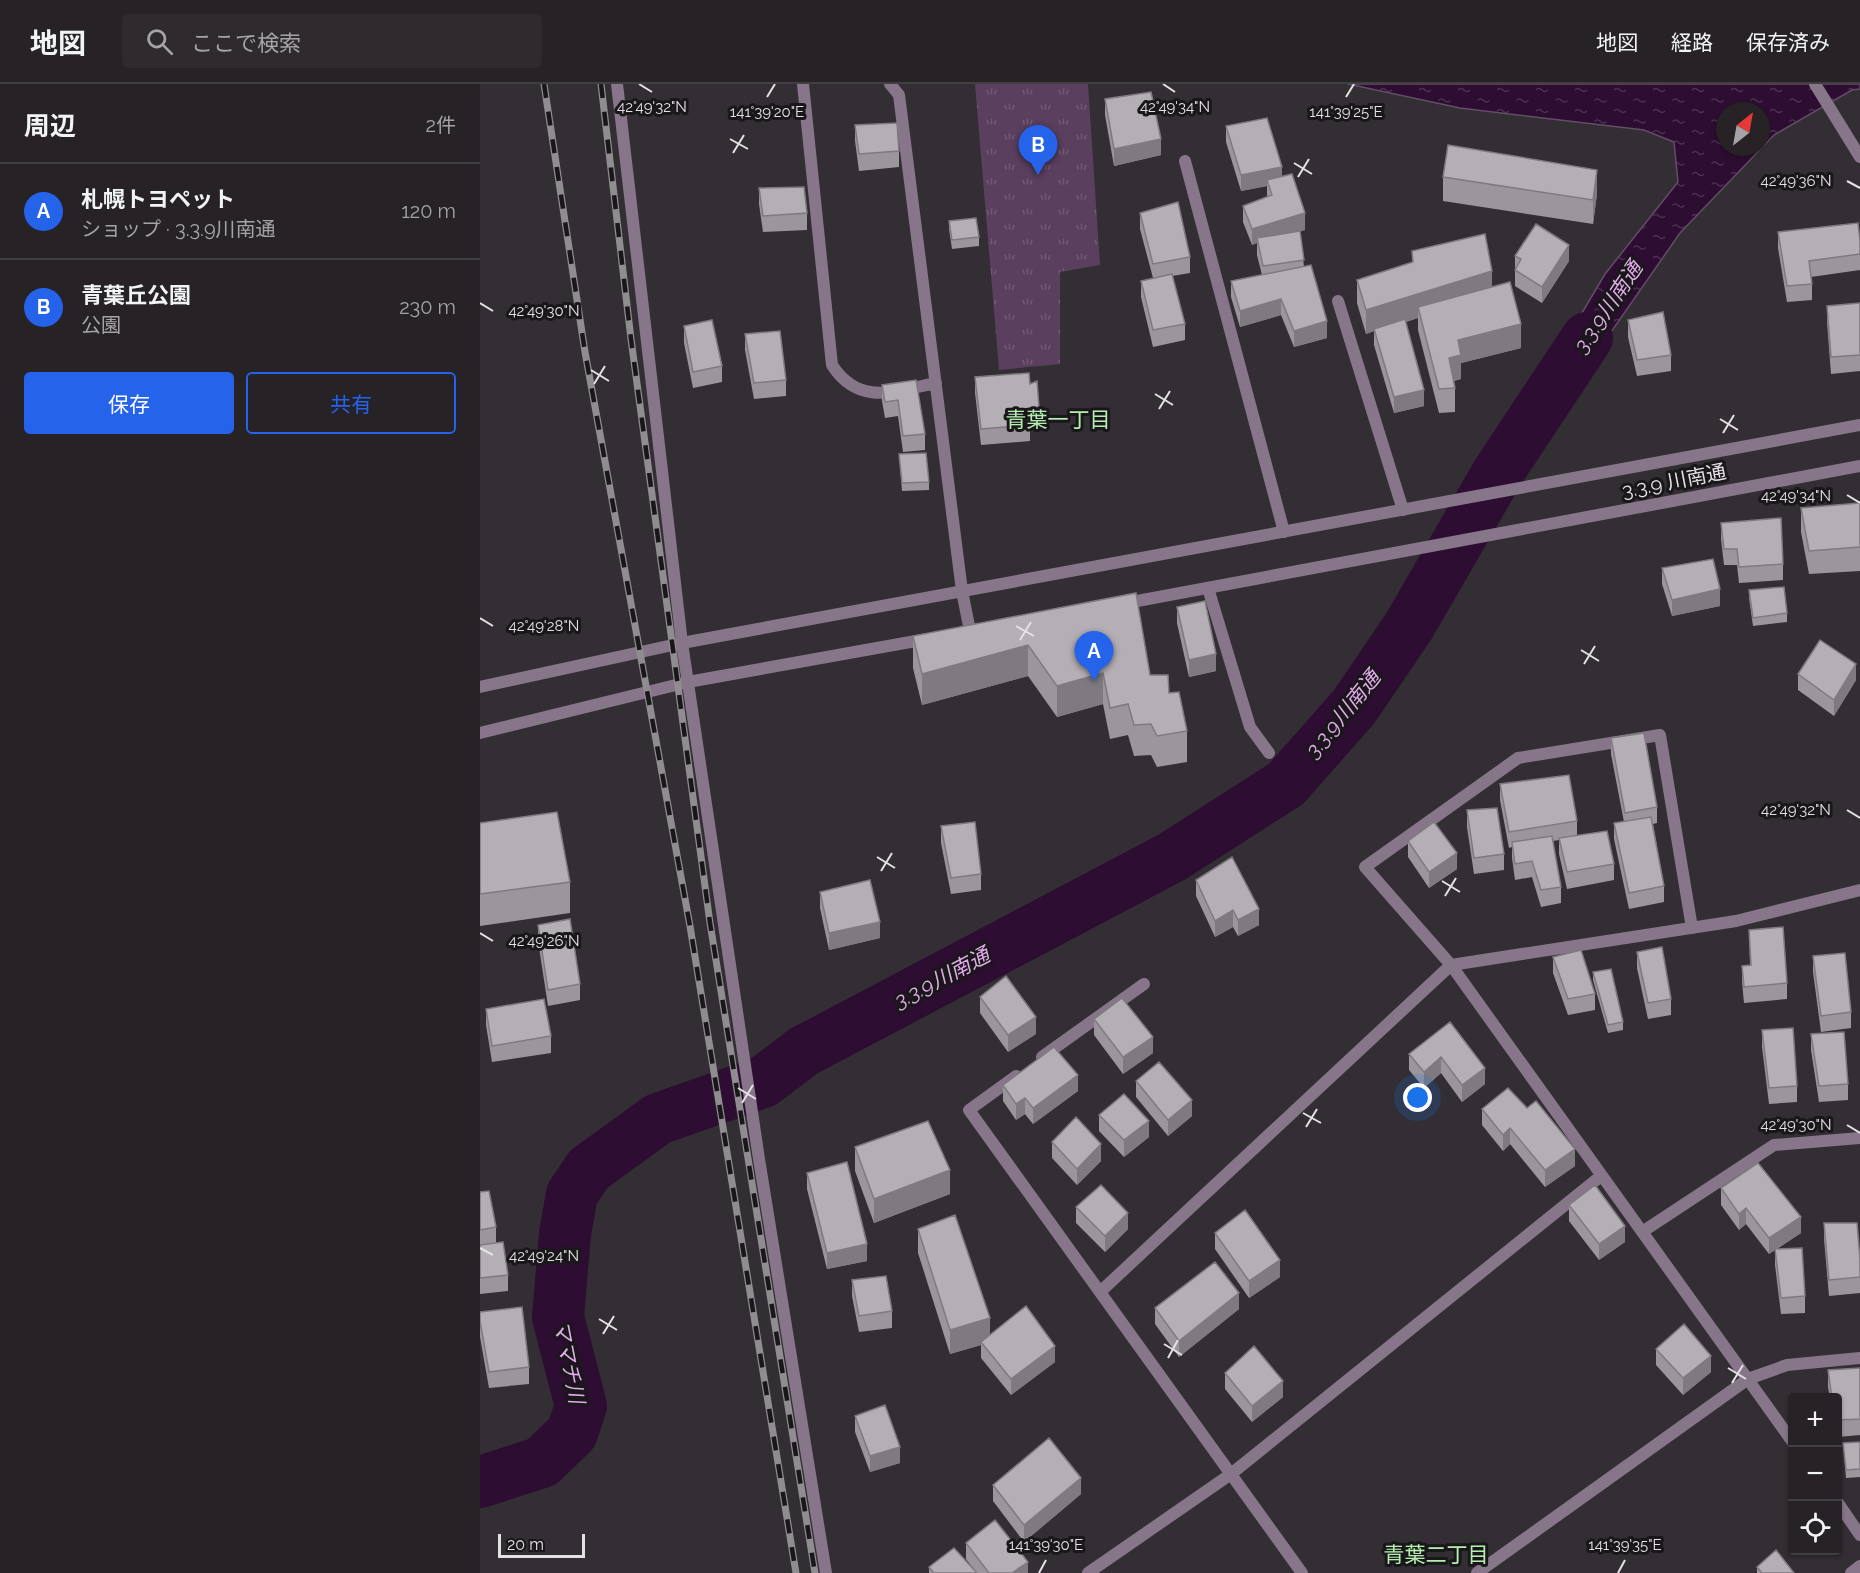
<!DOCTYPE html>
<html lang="ja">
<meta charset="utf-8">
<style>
body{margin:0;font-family:Raleway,"Noto Sans JP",sans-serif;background:#2e2a2e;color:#f1f3f6}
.controls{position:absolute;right:18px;bottom:18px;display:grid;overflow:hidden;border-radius:6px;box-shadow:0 2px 4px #0004}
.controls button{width:54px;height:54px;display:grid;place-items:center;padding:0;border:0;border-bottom:2px solid #423f43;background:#262226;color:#f1f3f6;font:30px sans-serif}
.compass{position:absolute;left:1236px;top:18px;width:54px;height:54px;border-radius:50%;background:#262226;box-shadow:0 2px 4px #0004;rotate:31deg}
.scale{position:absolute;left:18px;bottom:15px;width:87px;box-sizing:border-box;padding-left:6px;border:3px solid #e4e1e4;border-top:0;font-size:16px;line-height:21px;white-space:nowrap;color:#e4e1e4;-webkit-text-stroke:4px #191719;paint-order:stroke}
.you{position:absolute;left:938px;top:1014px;width:21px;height:21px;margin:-15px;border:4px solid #fff;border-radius:50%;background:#1a73e8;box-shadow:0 0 0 9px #1a73e833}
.badge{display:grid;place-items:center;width:39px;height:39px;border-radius:50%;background:#2563eb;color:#fff;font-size:20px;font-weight:700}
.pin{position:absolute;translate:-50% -50px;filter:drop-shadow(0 2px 3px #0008)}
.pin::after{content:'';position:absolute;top:32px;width:21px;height:18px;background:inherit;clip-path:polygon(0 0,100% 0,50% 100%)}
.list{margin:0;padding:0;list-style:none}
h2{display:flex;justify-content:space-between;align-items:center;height:78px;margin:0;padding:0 24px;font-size:26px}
h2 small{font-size:20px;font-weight:400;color:#a4a4a7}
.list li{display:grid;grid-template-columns:39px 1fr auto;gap:18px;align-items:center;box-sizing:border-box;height:96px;padding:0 24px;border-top:2px solid #423f43}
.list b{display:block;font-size:22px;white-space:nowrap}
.list p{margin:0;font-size:20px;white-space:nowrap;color:#a4a4a7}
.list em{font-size:20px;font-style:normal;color:#a4a4a7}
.actions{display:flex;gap:12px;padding:18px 24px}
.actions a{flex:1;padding:14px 0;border:2px solid #2563eb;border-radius:6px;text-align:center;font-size:21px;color:#2563eb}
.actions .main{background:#2563eb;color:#fff}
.icon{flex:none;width:33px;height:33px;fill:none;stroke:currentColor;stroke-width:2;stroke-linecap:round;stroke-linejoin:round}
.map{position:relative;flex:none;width:1380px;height:1489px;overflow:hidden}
header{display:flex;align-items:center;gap:36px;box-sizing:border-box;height:84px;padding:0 30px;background:#262226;border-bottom:2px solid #423f43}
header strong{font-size:28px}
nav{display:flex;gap:33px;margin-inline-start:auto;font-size:21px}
.search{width:420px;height:54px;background:#2e2a2e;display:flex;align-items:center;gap:15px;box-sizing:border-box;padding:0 21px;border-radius:6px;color:#a4a4a7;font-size:22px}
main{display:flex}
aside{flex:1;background:#262226}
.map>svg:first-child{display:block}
</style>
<header>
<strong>地図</strong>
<div class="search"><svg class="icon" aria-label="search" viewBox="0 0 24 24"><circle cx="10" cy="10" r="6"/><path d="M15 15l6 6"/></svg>ここで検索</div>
<nav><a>地図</a><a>経路</a><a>保存済み</a></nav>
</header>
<main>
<aside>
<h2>周辺<small>2件</small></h2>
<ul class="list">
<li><span class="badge">A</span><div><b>札幌トヨペット</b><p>ショップ · 3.3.9川南通</p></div><em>120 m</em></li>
<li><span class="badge">B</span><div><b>青葉丘公園</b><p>公園</p></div><em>230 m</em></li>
</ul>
<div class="actions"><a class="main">保存</a><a>共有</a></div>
</aside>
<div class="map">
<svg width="1380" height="1489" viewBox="0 0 1380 1489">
<defs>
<pattern id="grass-tufts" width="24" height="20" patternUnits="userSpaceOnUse" patternTransform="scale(1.5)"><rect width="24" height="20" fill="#5a3f5e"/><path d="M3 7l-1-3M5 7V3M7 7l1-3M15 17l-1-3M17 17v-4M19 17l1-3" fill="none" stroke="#725a75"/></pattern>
<pattern id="water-ripples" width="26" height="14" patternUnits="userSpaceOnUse" patternTransform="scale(1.5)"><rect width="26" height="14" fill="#2d0e32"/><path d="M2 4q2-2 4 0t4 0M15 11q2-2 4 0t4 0" fill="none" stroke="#4b3150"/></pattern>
</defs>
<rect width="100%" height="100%" fill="#322e33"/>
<path fill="url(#grass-tufts)" d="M495,0H608L620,181L580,188V280L519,286Z"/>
<path fill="url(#water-ripples)" stroke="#644d67" stroke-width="1.5" fill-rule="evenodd" d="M868,0H1380V5L1372,6L1294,51L1200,149L1083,317L1054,310L1125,190L1198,98L1194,58L1164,46L980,24ZM1245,27H1281V63H1245Z"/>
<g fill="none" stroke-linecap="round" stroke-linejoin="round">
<path stroke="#2d0e32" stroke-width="52" d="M0,1398L62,1378L92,1349L101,1322L78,1233L85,1150L92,1110L109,1085L178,1035L283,998L324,967L692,773L806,700L874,623L929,542L1017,390L1107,254"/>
<path stroke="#877689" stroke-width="12" d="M137,0L202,559L279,1075L346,1489
M323,0L352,281C379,323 416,307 456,299
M410,0L419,11L482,507L490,547
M705,77L804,448
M858,217L923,426
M728,504L770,643L789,669
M1212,844L1180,651L1038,674L885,783L971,881L1312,1357
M562,973L664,900
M536,992L489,1026L822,1489
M1162,1148L1294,1061L1380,1054
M620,1208L971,881L1256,837L1380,806
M1358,1419L1380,1451
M608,1489L751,1390L1121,1092
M997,1489L1268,1295L1307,1281L1380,1274
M1371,1489L1380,1482"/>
<path stroke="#877689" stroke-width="12" d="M1335,0L1380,73
M641,520L1380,382
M0,603L202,559L1380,341
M0,649L208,598L447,555"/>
<g stroke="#908d91" stroke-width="7">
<path id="rail" d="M64,0L105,268L210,842L316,1489
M121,0L151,255L230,839L335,1489"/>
</g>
<use href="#rail" stroke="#191719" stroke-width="4.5" stroke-dasharray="14" stroke-linecap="butt"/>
</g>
<path fill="#9b969c" d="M625,15L681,71L634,82L625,31Z
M375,41L419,67V83L379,87L375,57Z
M746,42L802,92L825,146L820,147L824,183L847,254L814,263L801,231L760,243L751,213V197L782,191L777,171V159L772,161L763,138V122L787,113V102L761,107L746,58Z
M963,93L1117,110L1113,140L963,117Z
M279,104L327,129V146L283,148L279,120Z
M660,129L710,173V189L692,192L705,240V256L673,263L661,213V197L673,194L660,145Z
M469,137L499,153V162L472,165L469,145Z
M1298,148L1380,157V186L1331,193L1332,200V216L1307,218L1298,164Z
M932,167L1012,203L1041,264L981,279V295L974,297L975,304V328L959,329L938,246V234L926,238L944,322L914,329L894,261V247L886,250L877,219V196L932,178Z
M1035,172L1089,177L1062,219L1035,202Z
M1380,219V287L1351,290L1347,238V222Z
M1148,236L1191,271V287L1157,292L1148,253Z
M204,242L242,282V298L213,304L204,259Z
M265,250L306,296V312L274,315L265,266Z
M495,293L550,300L559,323V340H550V357L501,361L495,309Z
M436,296L445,350V366L423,368L418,332L405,334L402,317V301Z
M419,370L449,398V406L422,407Z
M1380,419V487L1329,490L1321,448V424Z
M1241,439L1303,480V496L1259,499L1257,481H1244L1241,455Z
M1182,484L1240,522L1192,532L1182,500Z
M1269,506L1307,529V538L1273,542L1269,514Z
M656,509L670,591L689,609L707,647V678L677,683L671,671L654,672L648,651L630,655L623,620L577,633L548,592L442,621L433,584V552Z
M697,523L736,587L709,593L697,539Z
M1318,590L1376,596L1354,632L1318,606Z
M1131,654L1177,723V739L1173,740L1184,802V818L1149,825L1134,755V739L1144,738L1131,670Z
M1020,700L1097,737V751L1134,780V796L1087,805L1079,770V756L1073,757L1081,803V819L1061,823L1052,793L1035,796L1032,774V763L1029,764L1020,716Z
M987,726L1024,770V786L994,790L987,743Z
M0,739L90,798V829L0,842Z
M461,742L501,790V806L471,810L461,759Z
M928,757L977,785L949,804L928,773Z
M716,796L779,841L758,852L753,843L735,853L716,812Z
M340,808L400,854L349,866L340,824Z
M58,841L100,900V916L68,922L58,857Z
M1269,846L1307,899V915L1264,919L1262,898V882L1270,881Z
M1157,868L1191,915V931L1168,935L1157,884Z
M1333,872L1371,928V944L1341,948L1333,888Z
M1073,873L1115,910V926L1088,931L1073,889Z
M1113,888L1143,938V946L1128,949L1113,896Z
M500,913L556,950L528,968L500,929Z
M6,925L71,952V969L12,978L6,941Z
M614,935L673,969L643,990L614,951Z
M970,938L1005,1000L982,1018L961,989L944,1004L929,986V970Z
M1282,946L1317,1002V1018L1289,1020L1282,963Z
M1331,950L1368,1000V1016L1339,1018L1331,966Z
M656,997L712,1032L688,1052L656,1013Z
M523,1001L598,1007L553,1040L545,1030L536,1036L523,1017Z
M1047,1024L1095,1082L1065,1103L1030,1060L1023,1067L1002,1041V1025Z
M619,1031L669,1053L644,1073L619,1047Z
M572,1058L621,1077L597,1101L572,1074Z
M375,1063L470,1110L394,1139L375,1087Z
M327,1089L387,1177L347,1185L327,1105Z
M1241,1104L1321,1149L1297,1165L1325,1212V1229L1301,1230L1295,1181V1166L1289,1170L1266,1140L1259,1146L1241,1121Z
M0,1108L16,1143V1159L28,1191V1207L0,1210Z
M1089,1121L1145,1158L1119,1176L1089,1137Z
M596,1123L648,1145L625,1168L596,1139Z
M1344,1139L1380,1175V1209L1349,1212L1344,1155Z
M438,1145L510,1251L575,1278L531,1311L501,1274V1261L470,1270L438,1169Z
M735,1149L800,1193L769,1214L735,1165Z
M372,1196L412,1227V1244L379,1248L372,1212Z
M675,1224L759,1225L699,1273L675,1240Z
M0,1228L49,1283V1300L9,1304L0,1253Z
M1176,1265L1231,1288L1203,1311L1176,1281Z
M1380,1284V1351L1358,1353V1314H1350L1348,1303V1286Z
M745,1289L803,1313L772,1338L745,1305Z
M375,1332L420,1379L390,1388L375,1348Z
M1380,1358V1393L1366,1394L1363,1359Z
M513,1401L601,1410L544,1458L513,1417Z
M486,1459L548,1489H449V1483L495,1487L486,1475Z
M1277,1483L1314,1489H1277Z"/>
<path fill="#7e7a7f" d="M681,55V71L634,82V65Z
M802,83V99L787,96V102L761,107V91Z
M1117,86V110L1113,140V116Z
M825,129V146L778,159L777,154V159L772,161V145Z
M1089,161V177L1062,219V203Z
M1012,187V211L938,223V234L895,247L894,245V247L886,250V226Z
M801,215V231L760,243V227Z
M847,237V254L814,263V247Z
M1041,240V264L981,279V295L969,298V274L978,256Z
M944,306V322L914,329V313Z
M1240,505V522L1192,532V516Z
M548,561V592L442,621V590Z
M736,570V587L709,593V576Z
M1376,580V596L1354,632V616Z
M623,589V620L577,633V602Z
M977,769V785L949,804V788Z
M779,825V841L758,852V836Z
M753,826V843L735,853V837Z
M400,838V854L349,866V849Z
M556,933V950L528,968V951Z
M673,953V969L643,990V973Z
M961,973V989L944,1004V988Z
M1005,984V1000L982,1018V1001Z
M598,991V1007L553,1040V1024Z
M545,1014V1030L536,1036V1020Z
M712,1016V1032L688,1052V1036Z
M669,1037V1053L644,1073V1056Z
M1030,1044V1060L1023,1067V1051Z
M621,1060V1077L597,1101V1085Z
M1095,1065V1082L1065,1103V1086Z
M470,1086V1110L394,1139V1115Z
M1266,1124V1140L1259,1146V1130Z
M648,1129V1145L625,1168V1152Z
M1321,1133V1149L1289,1170V1154Z
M1145,1142V1158L1119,1176V1160Z
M387,1160V1177L347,1185V1169Z
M800,1176V1193L769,1214V1197Z
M759,1209V1225L699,1273V1257Z
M510,1234V1258H501V1261L470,1270V1246Z
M575,1262V1278L531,1311V1295Z
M1231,1272V1288L1203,1311V1294Z
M803,1297V1313L772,1338V1322Z
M420,1363V1379L390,1388V1372Z
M601,1394V1410L544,1458V1441Z
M548,1478V1489H532Z"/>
<path fill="#b4afb5" stroke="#7e7a7f" stroke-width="1.5" d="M671,8L681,55L634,65L625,15Z
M787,34L802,83L761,91L746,42Z
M417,39L419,67L379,70L375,41Z
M968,61L1117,86L1113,116L963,93Z
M812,90L825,129L772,145L763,122L792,111L787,96Z
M324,103L327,129L283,132L279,104Z
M698,118L710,173L673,180L660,129Z
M496,134L499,153L472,156L469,137Z
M1378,139L1380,157V170L1329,177L1332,200L1307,202L1298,148Z
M1056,140L1089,161L1062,203L1035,186L1041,175L1035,172Z
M820,147L824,176L783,182L777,154Z
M1005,150L1012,187L886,226L877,196L933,178L932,167Z
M831,181L847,237L814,247L801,215L760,227L751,197Z
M692,190L705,240L673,246L661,197Z
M1030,198L1041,240L978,256L981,271L969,274L975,304L959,305L938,223Z
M1380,219V271L1351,273L1347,222Z
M1183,228L1191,271L1157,276L1148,236Z
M925,235L944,306L914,313L894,245Z
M232,236L242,282L213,288L204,242Z
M300,247L306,296L274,299L265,250Z
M549,289L550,300L557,297L559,323L549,324L550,341L501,345L495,293Z
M436,296L445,350L423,352L418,316L405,318L402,301Z
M446,369L449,398L422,399L419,370Z
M1380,419V463L1329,467L1321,424Z
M1301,434L1303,480L1259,483L1257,465H1244L1241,439Z
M1233,475L1240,505L1192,516L1182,484Z
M1304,503L1307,529L1273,534L1269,506Z
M656,509L670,591H688L689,609L699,608L707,647L677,652L671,640L654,641L648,620L630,624L623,589L577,602L548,561L442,590L433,552Z
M725,517L736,570L709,576L697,523Z
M1340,556L1376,580L1354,616L1318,590Z
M1164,649L1177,723L1145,729L1131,654Z
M1089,691L1097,737L1029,748L1020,700Z
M1017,724L1024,770L994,774L987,726Z
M77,728L90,798L0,810V739Z
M1171,733L1184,802L1149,809L1134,739Z
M495,738L501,790L471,794L461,742Z
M954,738L977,769L949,788L928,757Z
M1127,747L1134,780L1087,788L1079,754Z
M1072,752L1081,803L1061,806L1052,777L1035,780L1032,758Z
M752,773L779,825L758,836L753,826L735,837L716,796Z
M390,796L400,838L349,849L340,808Z
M90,835L100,900L68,906L58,841Z
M1303,843L1307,899L1264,903L1262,882L1271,881L1269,846Z
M1182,863L1191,915L1168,919L1157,868Z
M1101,866L1115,910L1088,915L1073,873Z
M1365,869L1371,928L1341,932L1333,872Z
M1131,885L1143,938L1128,941L1113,888Z
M526,892L556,933L528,951L500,913Z
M642,914L673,953L643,973L614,935Z
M64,915L71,952L12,962L6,925Z
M970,938L1005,984L982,1001L961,973L944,988L929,970Z
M1313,944L1317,1002L1289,1004L1282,946Z
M1364,948L1368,1000L1339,1002L1331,950Z
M574,963L598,991L553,1024L545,1014L536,1020L523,1001Z
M679,978L712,1016L688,1036L656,997Z
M1028,1004L1047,1024L1056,1017L1095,1065L1065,1086L1030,1044L1023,1051L1002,1025Z
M644,1010L669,1037L644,1056L619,1031Z
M596,1033L621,1060L597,1085L572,1058Z
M448,1037L470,1086L394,1115L375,1063Z
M367,1078L387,1160L347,1169L327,1089Z
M1278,1079L1321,1133L1289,1154L1266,1124L1259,1130L1241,1104Z
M621,1101L648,1129L625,1152L596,1123Z
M1115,1101L1145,1142L1119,1160L1089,1121Z
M9,1107L16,1143L0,1146V1108Z
M765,1126L800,1176L769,1197L735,1149Z
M475,1131L510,1234L470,1246L438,1145Z
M1344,1139H1377L1380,1175V1193L1349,1196Z
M23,1158L28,1191L0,1194V1161Z
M1322,1164L1325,1212L1301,1214L1295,1165Z
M735,1178L759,1209L699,1257L675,1224Z
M406,1192L412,1227L379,1232L372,1196Z
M546,1222L575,1262L531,1295L501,1258Z
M42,1223L49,1283L9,1288L0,1237V1228Z
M1204,1240L1231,1272L1203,1294L1176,1265Z
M774,1262L803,1297L772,1322L745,1289Z
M1380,1284V1335L1358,1336V1314H1352L1348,1286Z
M405,1321L420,1363L390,1372L375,1332Z
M569,1354L601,1394L544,1441L513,1401Z
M1380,1358V1385L1366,1386L1363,1359Z
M515,1436L548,1478L532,1489H509L486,1459Z
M474,1464L497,1489H454L449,1483Z
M1296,1466L1314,1489H1282L1277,1483Z"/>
<path fill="none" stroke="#e4e1e4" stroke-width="2" d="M159,0L172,8M683,0L695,8M287,13L295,0M866,13L874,0M250,55L268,65M253,69L264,51M814,79L832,90M818,93L829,75M1367,97L1380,104M0,219L13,227M111,286L129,297M114,300L125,282M675,310L693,321M679,325L690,307M1240,335L1258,346M1243,349L1254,331M1367,411L1380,419M0,534L13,542M536,542L554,552M540,556L551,538M1101,566L1119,577M1104,580L1115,562M1367,726L1380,734M397,773L415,784M401,787L412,769M962,797L980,808M965,812L976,794M0,849L13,857M258,1004L276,1015M262,1019L273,1001M823,1029L841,1039M1367,1041L1380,1049M826,1043L837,1025M0,1164L13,1171M119,1235L137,1246M123,1250L134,1232M684,1260L702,1271M688,1274L698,1256M1248,1284L1266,1295M1252,1299L1263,1281M559,1489L566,1476M1138,1489L1145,1476"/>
<g text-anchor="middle" stroke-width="6" stroke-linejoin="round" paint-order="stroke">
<g font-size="20" fill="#e4e1e4" stroke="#191719">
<text transform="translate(1194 397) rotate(-11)" y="7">3.3.9 川南通</text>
</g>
<g font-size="21" font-style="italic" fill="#e2aaea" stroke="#191719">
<text transform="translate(1128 223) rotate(-56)" y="7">3.3.9川南通</text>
<text transform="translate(863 630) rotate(-51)" y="7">3.3.9川南通</text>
<text transform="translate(462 894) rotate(-28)" y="7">3.3.9川南通</text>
<text transform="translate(89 1278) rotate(79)" y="7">ママチ川</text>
</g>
<g font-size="21" fill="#b6eeb1" stroke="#191719">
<text x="578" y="343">青葉一丁目</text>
<text x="956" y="1478">青葉二丁目</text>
</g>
</g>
<g font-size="15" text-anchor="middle" fill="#e4e1e4" stroke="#191719" stroke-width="6" stroke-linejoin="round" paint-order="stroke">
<text x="172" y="28">42°49'32"N</text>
<text x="695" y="28">42°49'34"N</text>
<text x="866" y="33">141°39'25"E</text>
<text x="287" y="33">141°39'20"E</text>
<text x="1316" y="102">42°49'36"N</text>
<text x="64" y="232">42°49'30"N</text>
<text x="1316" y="417">42°49'34"N</text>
<text x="64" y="547">42°49'28"N</text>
<text x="1316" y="731">42°49'32"N</text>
<text x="64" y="862">42°49'26"N</text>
<text x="1316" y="1046">42°49'30"N</text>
<text x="64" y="1177">42°49'24"N</text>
<text x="566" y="1466">141°39'30"E</text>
<text x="1145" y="1466">141°39'35"E</text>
</g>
</svg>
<div class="controls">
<button>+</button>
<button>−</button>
<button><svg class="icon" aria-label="locate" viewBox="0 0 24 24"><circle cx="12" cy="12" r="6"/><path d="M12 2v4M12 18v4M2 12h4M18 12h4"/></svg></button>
</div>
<svg class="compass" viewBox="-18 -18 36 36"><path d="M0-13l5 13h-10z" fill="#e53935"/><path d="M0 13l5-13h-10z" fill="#a4a4a7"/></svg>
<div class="scale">20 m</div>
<div class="you"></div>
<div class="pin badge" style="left:614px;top:597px">A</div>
<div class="pin badge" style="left:558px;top:91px">B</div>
</div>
</main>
